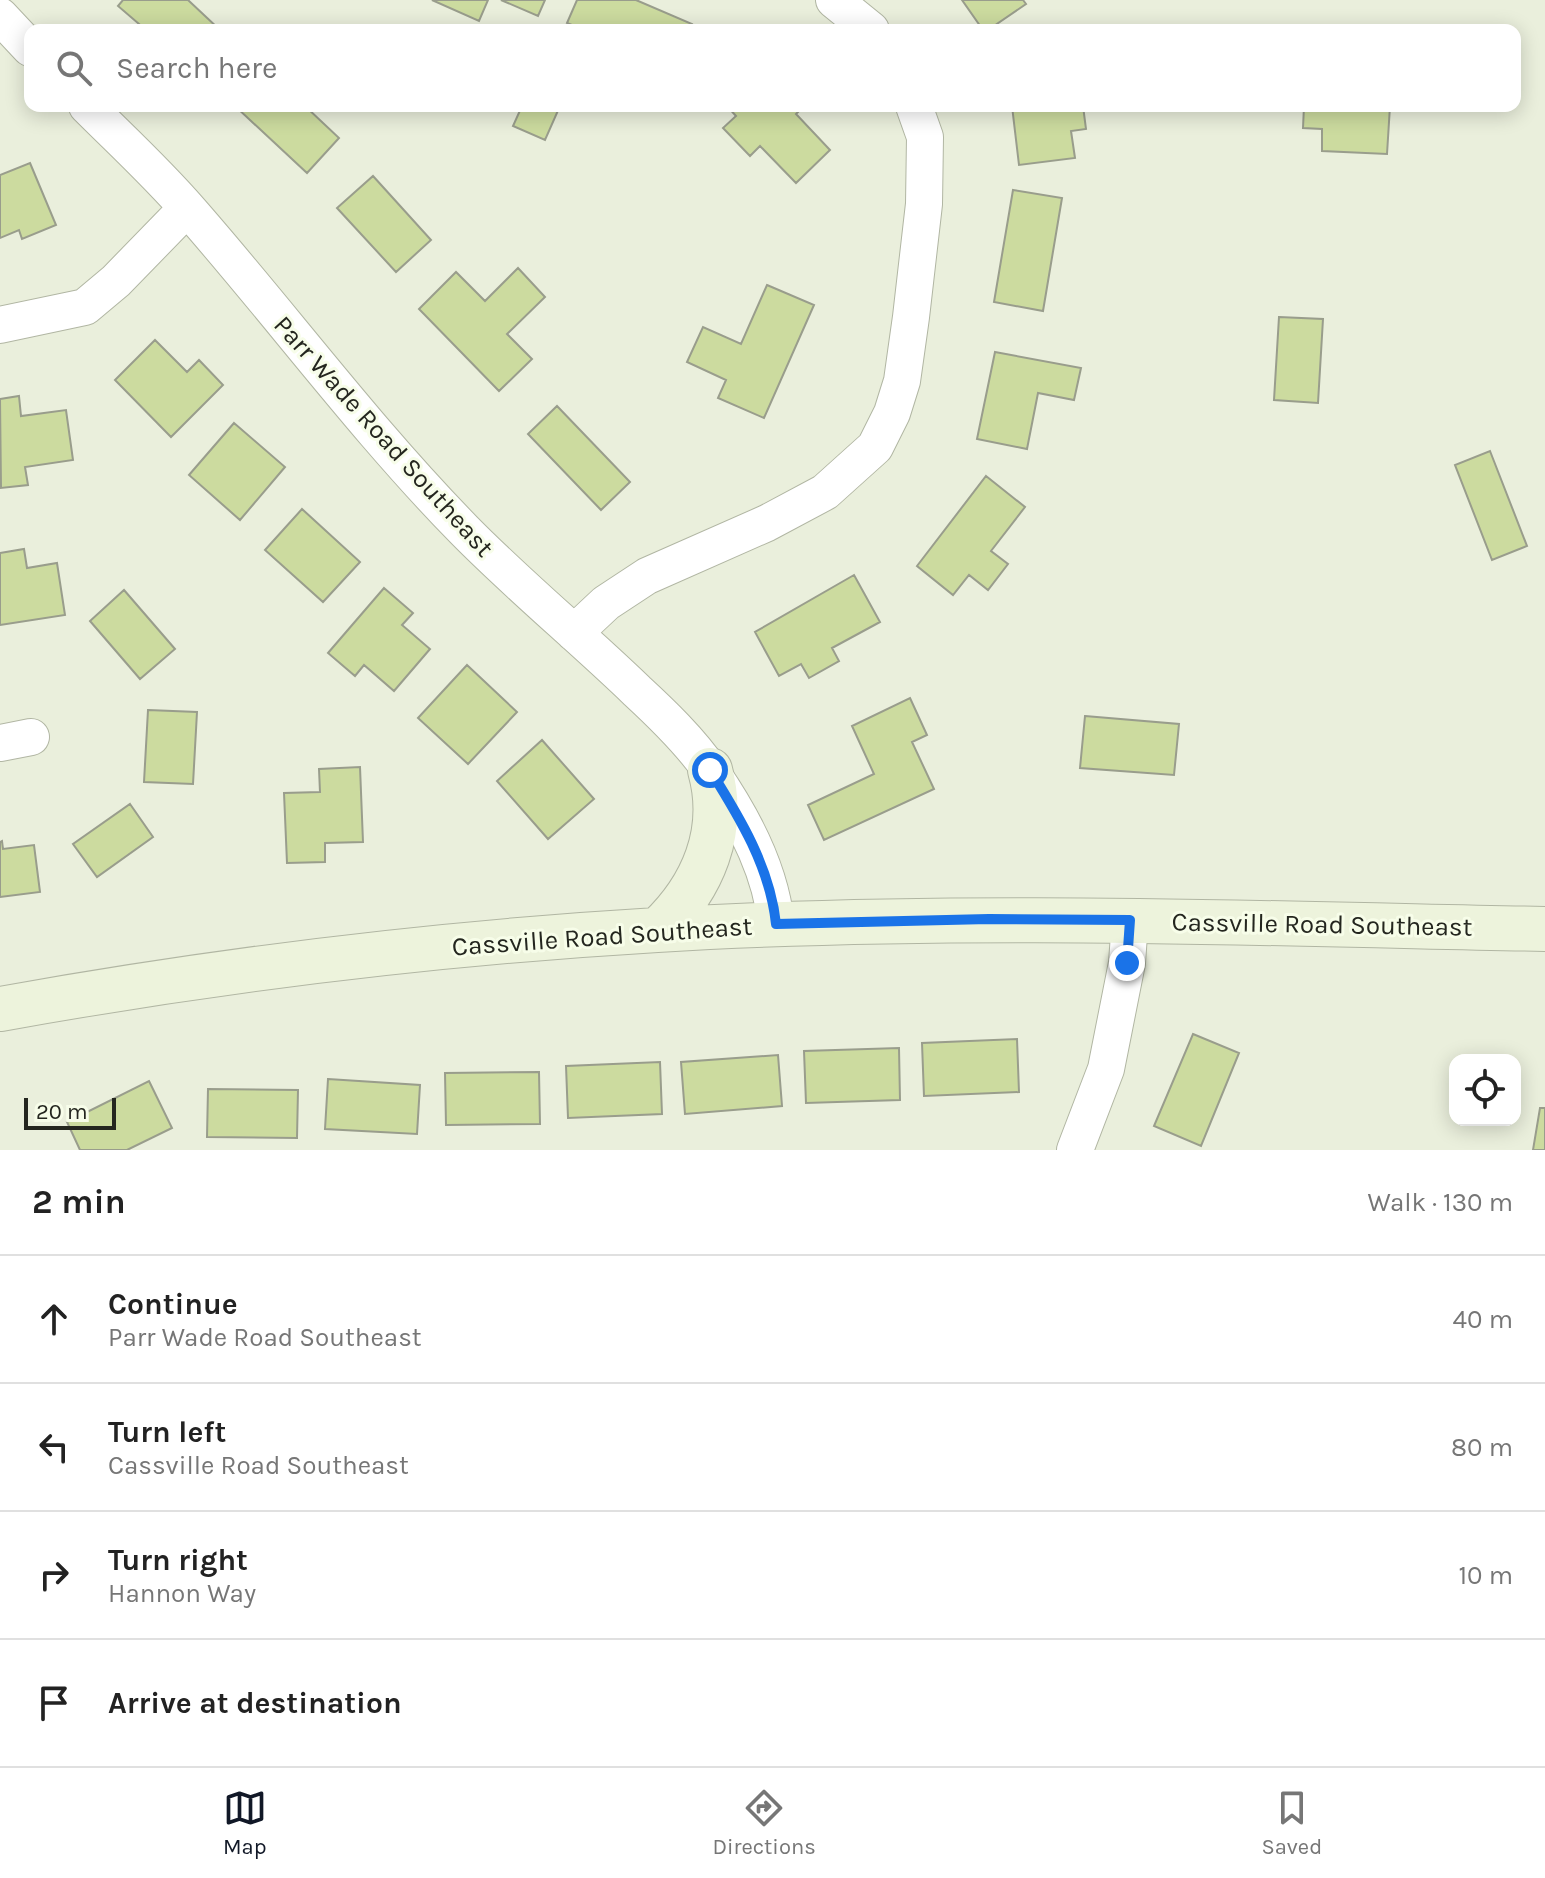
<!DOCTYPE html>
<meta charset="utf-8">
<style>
body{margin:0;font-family:Karla,sans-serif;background:#f6f6f6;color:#222}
.controls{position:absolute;right:24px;bottom:24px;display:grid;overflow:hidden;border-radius:16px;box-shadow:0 4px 20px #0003}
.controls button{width:72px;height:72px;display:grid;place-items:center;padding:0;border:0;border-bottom:2px solid #e0e0e0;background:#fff;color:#222;font:40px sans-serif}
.scale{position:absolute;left:24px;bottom:20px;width:92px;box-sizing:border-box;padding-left:8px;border:4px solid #24261f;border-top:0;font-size:22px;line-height:28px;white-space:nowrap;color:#24261f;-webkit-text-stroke:6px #f7fde9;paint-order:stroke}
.stop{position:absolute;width:24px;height:24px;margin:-18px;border:6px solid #1a73e8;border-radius:50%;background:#fff}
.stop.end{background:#1a73e8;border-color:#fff;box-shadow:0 2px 8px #0008}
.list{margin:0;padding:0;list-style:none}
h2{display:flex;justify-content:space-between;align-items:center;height:104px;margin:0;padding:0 32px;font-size:34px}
h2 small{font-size:26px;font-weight:400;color:#767676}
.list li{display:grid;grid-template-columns:52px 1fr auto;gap:24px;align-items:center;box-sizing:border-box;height:128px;padding:0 32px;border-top:2px solid #e0e0e0}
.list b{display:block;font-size:30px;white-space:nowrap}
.list p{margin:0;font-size:26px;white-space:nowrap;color:#767676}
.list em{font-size:26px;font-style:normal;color:#767676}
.icon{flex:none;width:44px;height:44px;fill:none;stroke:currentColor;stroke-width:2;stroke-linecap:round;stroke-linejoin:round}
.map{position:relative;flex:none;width:1545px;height:1150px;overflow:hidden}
.search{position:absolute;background:#fff;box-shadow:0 4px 20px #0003;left:24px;right:24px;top:24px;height:88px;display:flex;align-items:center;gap:20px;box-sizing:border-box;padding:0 28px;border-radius:16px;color:#767676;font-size:30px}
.sheet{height:616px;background:#fff}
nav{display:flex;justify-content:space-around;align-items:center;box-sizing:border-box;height:112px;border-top:2px solid #e0e0e0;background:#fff;font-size:22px;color:#767676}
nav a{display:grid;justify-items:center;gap:4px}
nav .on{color:#111827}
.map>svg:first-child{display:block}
</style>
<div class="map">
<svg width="1545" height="1150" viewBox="0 0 1545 1150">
<rect width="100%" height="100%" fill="#eaefdc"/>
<path fill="#ccdb9f" stroke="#999d8c" stroke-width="2" d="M123,0H188L220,30H146L118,6Z
M432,0H488L479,21Z
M501,0H545L538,16Z
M577,0H636L692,24L690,30H584L567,23Z
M962,0H1023L1026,4L988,30H983Z
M235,106H305L339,138L307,173Z
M522,106H560L545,140L513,126Z
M727,106H804L796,114L830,150L796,183L760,146L750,156L723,128L736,116Z
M1012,106H1083L1086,129L1071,131L1075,158L1019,165Z
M1304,106H1390L1387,154L1322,151V129L1303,128Z
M30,163L56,225L22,239L19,230L0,238V175Z
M373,176L431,240L396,272L337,208Z
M1013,190L1062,198L1043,311L994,302Z
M518,268L545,297L507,334L532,359L499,391L419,309L456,272L485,301Z
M767,285L814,305L764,418L718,398L726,380L687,362L703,327L741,344Z
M1279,317L1323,319L1318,403L1274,400Z
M155,340L187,372L199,360L223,385L171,437L115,380Z
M995,352L1081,368L1074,400L1038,393L1027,449L977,439Z
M19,396L21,416L66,410L73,460L25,467L28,485L1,488L0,399Z
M557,406L630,482L601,510L528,434Z
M234,423L285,467L240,520L189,475Z
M1490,451L1527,546L1492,560L1455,465Z
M986,476L1025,507L991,551L1008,564L988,590L969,575L953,595L917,566Z
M302,509L360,562L323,602L265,550Z
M24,549L27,568L57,563L65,615L0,625V553Z
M854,575L880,622L832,648L839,661L809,678L801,664L779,676L755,632Z
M384,588L413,613L402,625L430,649L394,691L364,665L355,676L328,653Z
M124,590L175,649L140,679L90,621Z
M467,665L517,712L468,764L418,718Z
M910,698L927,735L912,742L934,789L824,840L808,805L874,774L852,726Z
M148,710L197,712L193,784L144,782Z
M1085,716L1179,724L1174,775L1080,768Z
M542,740L594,799L548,839L497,781Z
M360,767L363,842L325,843V862L287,863L284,793L320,792L319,769Z
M130,804L153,837L97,877L73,844Z
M2,841L3,849L34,845L40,892L0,897V842Z
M1193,1034L1239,1053L1201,1146L1154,1126Z
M1017,1039L1019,1092L924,1096L922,1043Z
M899,1048L900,1100L806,1103L804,1051Z
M778,1055L782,1106L685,1114L681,1062Z
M660,1062L662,1114L568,1118L566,1066Z
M539,1072L540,1124L446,1125L445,1073Z
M328,1079L420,1085L417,1134L325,1129Z
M149,1081L172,1128L127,1150H80L67,1122Z
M208,1089L298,1090L297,1138L207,1137Z
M1540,1108H1545V1150H1533Z"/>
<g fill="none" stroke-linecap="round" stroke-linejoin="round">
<g stroke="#b1b6a3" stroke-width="38">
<path id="street" d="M834,0L871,30
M0,16L30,48
M87,106C121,140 157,173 189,210C282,316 365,429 464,530C519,586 580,636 637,691C663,715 690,741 710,770C742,816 771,869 776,924
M0,325L85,307L116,281L187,208
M574,633L606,603L647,576L767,523L825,492L875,447L892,413L902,381L911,317L924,204L925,137L914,106
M0,743L31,737
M1075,1150L1106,1069L1127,963L1130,920"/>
</g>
<g stroke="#b1b6a3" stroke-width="46">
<path id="secondary" d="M659,929C703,887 727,831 710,770
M0,1009C217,970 437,943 657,930C953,912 1249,923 1545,929"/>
</g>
<use href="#street" stroke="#fff" stroke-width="36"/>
<use href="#secondary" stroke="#edf3dc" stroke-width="44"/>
</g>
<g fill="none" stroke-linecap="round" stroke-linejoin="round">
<path stroke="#1a73e8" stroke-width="10" d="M710,770C740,818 770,867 776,924L989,919L1130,920L1127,963"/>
</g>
<g text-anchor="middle" stroke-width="6" stroke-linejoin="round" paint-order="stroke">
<g font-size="26" fill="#24261f" stroke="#f7fde9">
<text transform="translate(384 436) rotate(48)" y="9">Parr Wade Road Southeast</text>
<text transform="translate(1322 924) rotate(1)" y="9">Cassville Road Southeast</text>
<text transform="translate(602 936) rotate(-4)" y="9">Cassville Road Southeast</text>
</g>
</g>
</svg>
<div class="controls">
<button><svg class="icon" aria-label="locate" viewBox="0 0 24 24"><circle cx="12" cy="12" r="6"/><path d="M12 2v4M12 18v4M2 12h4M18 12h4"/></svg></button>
</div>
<div class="scale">20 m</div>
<div class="stop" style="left:710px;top:770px"></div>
<div class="stop end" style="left:1127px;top:963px"></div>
<div class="search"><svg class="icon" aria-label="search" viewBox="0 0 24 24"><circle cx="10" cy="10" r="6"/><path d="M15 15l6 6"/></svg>Search here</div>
</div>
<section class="sheet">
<h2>2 min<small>Walk · 130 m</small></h2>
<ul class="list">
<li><svg class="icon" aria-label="ahead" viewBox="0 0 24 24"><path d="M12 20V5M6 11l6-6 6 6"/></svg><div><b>Continue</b><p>Parr Wade Road Southeast</p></div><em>40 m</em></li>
<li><svg class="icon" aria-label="left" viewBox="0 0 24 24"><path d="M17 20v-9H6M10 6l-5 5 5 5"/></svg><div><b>Turn left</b><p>Cassville Road Southeast</p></div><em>80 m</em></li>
<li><svg class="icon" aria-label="right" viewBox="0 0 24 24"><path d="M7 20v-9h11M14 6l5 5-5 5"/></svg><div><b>Turn right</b><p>Hannon Way</p></div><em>10 m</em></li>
<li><svg class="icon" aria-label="arrive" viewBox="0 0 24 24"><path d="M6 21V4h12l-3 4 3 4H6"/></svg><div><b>Arrive at destination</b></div></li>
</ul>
</section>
<nav>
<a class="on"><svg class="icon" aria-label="map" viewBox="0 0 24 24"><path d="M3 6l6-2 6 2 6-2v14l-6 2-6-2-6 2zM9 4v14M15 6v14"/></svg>Map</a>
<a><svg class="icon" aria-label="directions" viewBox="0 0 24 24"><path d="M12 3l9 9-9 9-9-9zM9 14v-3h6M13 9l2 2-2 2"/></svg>Directions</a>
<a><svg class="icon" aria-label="saved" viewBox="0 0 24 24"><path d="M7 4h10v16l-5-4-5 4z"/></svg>Saved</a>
</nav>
